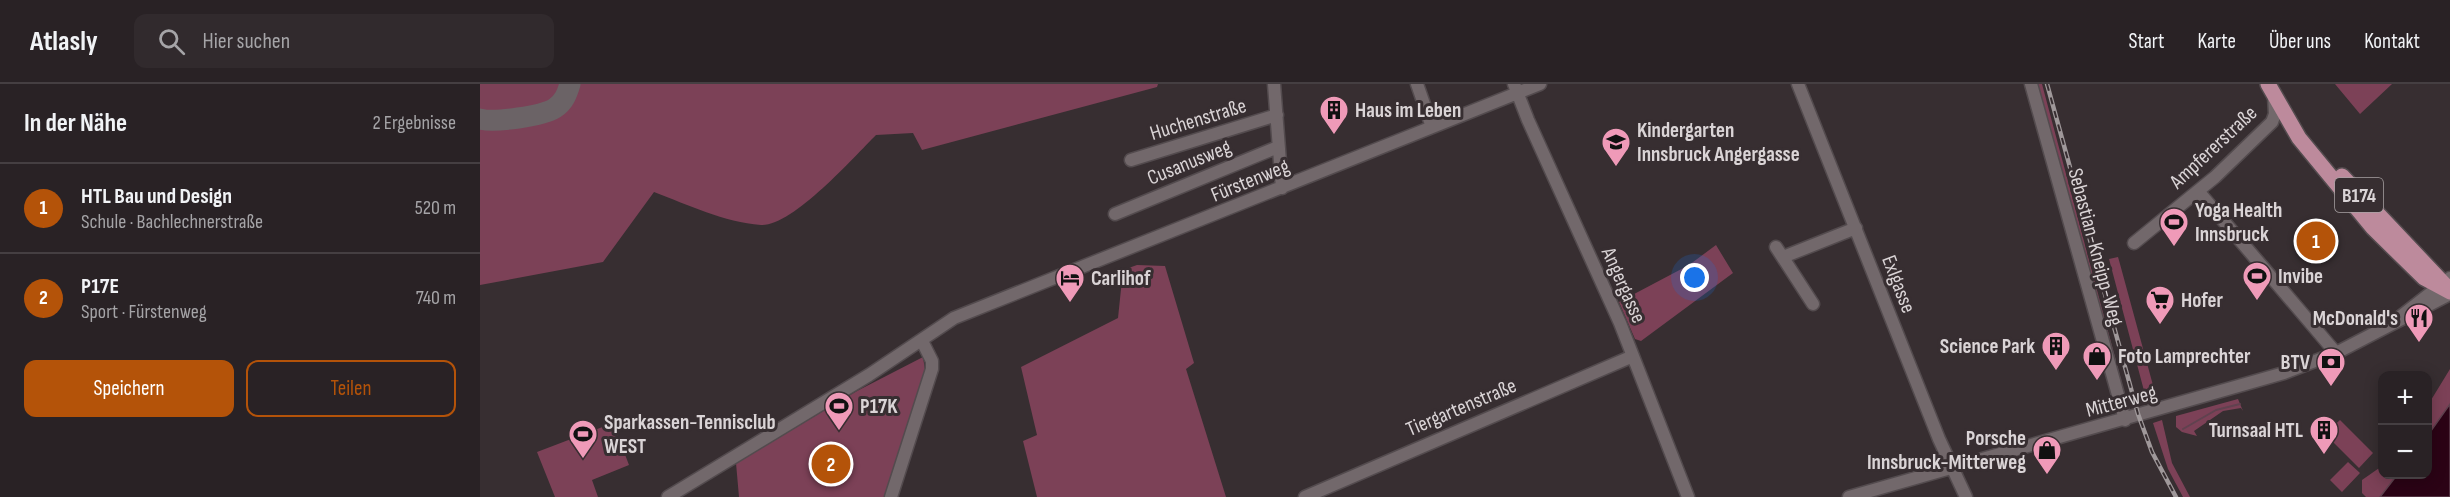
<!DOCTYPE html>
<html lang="de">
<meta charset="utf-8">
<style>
body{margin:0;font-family:"Sofia Sans Condensed",sans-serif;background:#312a2d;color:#f1f3f6}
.controls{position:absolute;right:18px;bottom:18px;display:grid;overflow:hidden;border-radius:12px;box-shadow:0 3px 15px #0003}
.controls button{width:54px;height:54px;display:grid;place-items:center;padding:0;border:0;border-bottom:2px solid #453f42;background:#292225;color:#f1f3f6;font:30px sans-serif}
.you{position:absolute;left:1215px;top:194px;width:21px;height:21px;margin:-15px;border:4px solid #fff;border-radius:50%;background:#1a73e8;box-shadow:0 0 0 9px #1a73e833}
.badge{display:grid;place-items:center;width:39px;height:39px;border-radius:50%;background:#b45309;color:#fff;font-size:20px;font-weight:700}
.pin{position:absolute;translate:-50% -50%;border:3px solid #fff;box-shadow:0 2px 6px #0006}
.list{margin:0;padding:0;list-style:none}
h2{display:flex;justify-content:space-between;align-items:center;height:78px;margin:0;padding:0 24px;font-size:26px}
h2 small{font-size:20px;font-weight:400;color:#a5a4a7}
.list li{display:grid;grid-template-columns:39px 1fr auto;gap:18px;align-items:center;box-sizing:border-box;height:90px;padding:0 24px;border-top:2px solid #453f42}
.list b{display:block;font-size:22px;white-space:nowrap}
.list p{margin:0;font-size:20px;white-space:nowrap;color:#a5a4a7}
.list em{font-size:20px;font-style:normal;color:#a5a4a7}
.actions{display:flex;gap:12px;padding:18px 24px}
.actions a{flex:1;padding:14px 0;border:2px solid #b45309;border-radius:12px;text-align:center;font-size:21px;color:#b45309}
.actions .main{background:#b45309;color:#fff}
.icon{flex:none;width:33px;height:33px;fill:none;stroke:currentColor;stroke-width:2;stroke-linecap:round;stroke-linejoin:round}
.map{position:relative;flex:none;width:1970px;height:413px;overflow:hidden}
header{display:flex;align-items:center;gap:36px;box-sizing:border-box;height:84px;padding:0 30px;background:#292225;border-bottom:2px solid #453f42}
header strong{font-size:28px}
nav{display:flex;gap:33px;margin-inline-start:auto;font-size:21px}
.search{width:420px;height:54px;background:#312a2d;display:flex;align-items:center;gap:15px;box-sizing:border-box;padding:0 21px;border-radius:12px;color:#a5a4a7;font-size:22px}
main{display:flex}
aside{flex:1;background:#292225}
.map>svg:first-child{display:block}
</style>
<header>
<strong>Atlasly</strong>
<div class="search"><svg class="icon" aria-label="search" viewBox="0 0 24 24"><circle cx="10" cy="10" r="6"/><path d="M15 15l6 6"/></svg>Hier suchen</div>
<nav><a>Start</a><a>Karte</a><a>Über uns</a><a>Kontakt</a></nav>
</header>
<main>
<aside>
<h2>In der Nähe<small>2 Ergebnisse</small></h2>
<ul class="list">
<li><span class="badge">1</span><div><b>HTL Bau und Design</b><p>Schule · Bachlechnerstraße</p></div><em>520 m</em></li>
<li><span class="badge">2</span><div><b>P17E</b><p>Sport · Fürstenweg</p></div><em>740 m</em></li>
</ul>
<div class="actions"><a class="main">Speichern</a><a>Teilen</a></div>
</aside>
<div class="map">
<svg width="1970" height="413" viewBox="0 0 1970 413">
<rect width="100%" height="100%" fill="#372e31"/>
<path fill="#7c4157" d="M0,0H678L677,3L442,66L433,49L396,51C374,73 312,143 281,141C244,138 208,121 174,108L123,178L0,201Z
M1556,0H1562L1648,322L1644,323Z
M1855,0H1912L1880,30Z
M1236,161L1253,189L1161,257L1155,255L1139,218L1209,181Z
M1638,173L1640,180L1677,316L1667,318L1629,175Z
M657,181L685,182L714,279L706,285L746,413H557L543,357L557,351L541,283L638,234L643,186Z
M443,273L445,286L440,300L443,301L407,413H259L256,379L377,307Z
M1970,285V320L1948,351V321Z
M1758,315L1763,327L1761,324L1743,327L1714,347L1717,352L1702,348L1696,343V332Z
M1682,336L1692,379L1710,413H1703L1688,385L1673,339Z
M1860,336L1893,369L1879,384L1845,350Z
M133,339L149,381L112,396L118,413H75L57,368Z
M1868,378L1880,389L1862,408L1850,396Z
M1902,382V390L1917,391L1900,413H1886L1882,409V396Z"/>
<path fill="#2b0315" stroke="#60424f" stroke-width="1.5" d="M1970,320V413H1900L1917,391L1948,390V351Z"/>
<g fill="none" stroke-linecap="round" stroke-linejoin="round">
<path stroke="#60424f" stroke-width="2" d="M1703,345L1736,326L1760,320"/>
<path stroke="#6b6366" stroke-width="21" d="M0,35C14,39 63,32 75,24C84,18 87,10 90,0"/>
<g stroke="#534b4e" stroke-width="15">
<path id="minor" d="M794,0L802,104
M937,0L952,43
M1034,0L1048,36L1140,239L1208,413
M1318,0L1459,355L1486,413
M1551,0L1645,336
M651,76L797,31
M1718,107L1856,269
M635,130L798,63
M1654,159L1735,93L1792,38L1795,30L1794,12
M1296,163L1333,220
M1303,173L1376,144
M1920,233L1970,194
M188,413L389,291L474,234L1060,0
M411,413L452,285V277L442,257
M825,413L1153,272
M1369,413L1804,289L1856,269L1970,210"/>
</g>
<g stroke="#534b4e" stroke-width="18">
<path id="major" d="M1788,0L1819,54L1893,144L1944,194L1970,208
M1862,92L1967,203"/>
</g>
<use href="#minor" stroke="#72686b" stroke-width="12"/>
<use href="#major" stroke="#bd8a9c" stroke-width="15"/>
<g stroke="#9f989a" stroke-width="4.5">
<path id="rail" d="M1567,0L1658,330L1672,368L1696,413"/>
</g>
<use href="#rail" stroke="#372e31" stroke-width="2" stroke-dasharray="7" stroke-linecap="butt"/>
</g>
<defs>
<g id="building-pin" transform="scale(1.5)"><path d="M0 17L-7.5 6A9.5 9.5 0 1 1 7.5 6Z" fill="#ef9ab8" stroke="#372e31"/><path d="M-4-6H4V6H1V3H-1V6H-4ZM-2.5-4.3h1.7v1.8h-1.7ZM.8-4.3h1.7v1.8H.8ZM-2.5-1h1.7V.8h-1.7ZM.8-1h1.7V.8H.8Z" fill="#111"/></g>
<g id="school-pin" transform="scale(1.5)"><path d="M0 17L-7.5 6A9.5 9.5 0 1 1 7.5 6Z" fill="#ef9ab8" stroke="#372e31"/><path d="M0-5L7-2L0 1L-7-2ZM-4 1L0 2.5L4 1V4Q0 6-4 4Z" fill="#111"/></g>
<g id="stadium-pin" transform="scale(1.5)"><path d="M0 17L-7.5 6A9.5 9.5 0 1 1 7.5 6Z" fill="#ef9ab8" stroke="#372e31"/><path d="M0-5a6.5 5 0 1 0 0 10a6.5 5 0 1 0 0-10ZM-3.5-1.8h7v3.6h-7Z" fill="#111"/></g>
<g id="hotel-pin" transform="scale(1.5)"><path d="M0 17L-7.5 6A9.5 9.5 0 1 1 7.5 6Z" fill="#ef9ab8" stroke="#372e31"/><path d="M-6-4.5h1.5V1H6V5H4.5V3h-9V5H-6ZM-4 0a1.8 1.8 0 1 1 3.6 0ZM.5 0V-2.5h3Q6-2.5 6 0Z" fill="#111"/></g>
<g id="supermarket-pin" transform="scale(1.5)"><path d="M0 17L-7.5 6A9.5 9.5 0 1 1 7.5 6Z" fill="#ef9ab8" stroke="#372e31"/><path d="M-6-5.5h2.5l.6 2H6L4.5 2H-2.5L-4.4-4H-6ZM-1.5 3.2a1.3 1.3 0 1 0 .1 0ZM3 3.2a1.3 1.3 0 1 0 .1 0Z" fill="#111"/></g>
<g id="restaurant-pin" transform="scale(1.5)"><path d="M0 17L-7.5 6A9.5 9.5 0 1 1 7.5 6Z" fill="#ef9ab8" stroke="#372e31"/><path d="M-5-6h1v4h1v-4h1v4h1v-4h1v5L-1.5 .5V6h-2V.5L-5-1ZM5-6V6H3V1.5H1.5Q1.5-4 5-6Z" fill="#111"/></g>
<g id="shop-pin" transform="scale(1.5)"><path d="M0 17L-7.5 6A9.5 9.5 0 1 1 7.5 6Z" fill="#ef9ab8" stroke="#372e31"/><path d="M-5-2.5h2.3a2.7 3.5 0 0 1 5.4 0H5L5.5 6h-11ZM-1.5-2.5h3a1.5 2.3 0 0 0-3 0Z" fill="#111"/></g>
<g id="bank-pin" transform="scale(1.5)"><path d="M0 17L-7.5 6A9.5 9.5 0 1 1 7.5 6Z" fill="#ef9ab8" stroke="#372e31"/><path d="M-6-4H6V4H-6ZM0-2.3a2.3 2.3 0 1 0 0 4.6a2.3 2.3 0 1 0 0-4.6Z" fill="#111"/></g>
</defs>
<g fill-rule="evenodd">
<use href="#building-pin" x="854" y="26"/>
<use href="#school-pin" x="1136" y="58"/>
<use href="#stadium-pin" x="1694" y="138"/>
<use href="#stadium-pin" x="1777" y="192"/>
<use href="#hotel-pin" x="590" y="194"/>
<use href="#supermarket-pin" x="1680" y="216"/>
<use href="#restaurant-pin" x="1939" y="234"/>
<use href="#building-pin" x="1576" y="262"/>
<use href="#shop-pin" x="1617" y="272"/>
<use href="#bank-pin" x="1851" y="278"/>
<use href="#stadium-pin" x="359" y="322"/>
<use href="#building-pin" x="1844" y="346"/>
<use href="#stadium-pin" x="103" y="350"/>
<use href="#shop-pin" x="1567" y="366"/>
</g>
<g text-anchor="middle" stroke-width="6" stroke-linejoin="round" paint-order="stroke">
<rect fill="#372e31" stroke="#a9a2a4" stroke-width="1.5" x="1855" y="94" width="48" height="34" rx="4.5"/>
<g font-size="20" font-weight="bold" fill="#dad4d6">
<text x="1879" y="118">B174</text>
</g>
<g font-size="21" font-weight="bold" fill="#dad4d6" stroke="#372e31" text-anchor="start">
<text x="875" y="33">Haus im Leben</text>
<text x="1157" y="53">Kindergarten<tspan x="1157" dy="24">Innsbruck Angergasse</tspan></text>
<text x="1715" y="133">Yoga Health<tspan x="1715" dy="24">Innsbruck</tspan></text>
<text x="1798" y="199">Invibe</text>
<text x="611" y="201">Carlihof</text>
<text x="1701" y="223">Hofer</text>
<text x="1918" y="241" text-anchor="end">McDonald's</text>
<text x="1555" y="269" text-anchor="end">Science Park</text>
<text x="1638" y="279">Foto Lamprechter</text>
<text x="1830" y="285" text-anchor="end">BTV</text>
<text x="380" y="329">P17K</text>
<text x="124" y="345">Sparkassen-Tennisclub<tspan x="124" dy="24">WEST</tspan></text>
<text x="1823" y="353" text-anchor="end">Turnsaal HTL</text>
<text x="1546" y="361" text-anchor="end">Porsche<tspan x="1546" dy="24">Innsbruck-Mitterweg</tspan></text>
</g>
<g font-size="21" fill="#dad4d6" stroke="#372e31">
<text transform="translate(718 35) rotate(-17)" y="7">Huchenstraße</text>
<text transform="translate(1733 63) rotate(-43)" y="7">Ampfererstraße</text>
<text transform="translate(709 78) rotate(-22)" y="7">Cusanusweg</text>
<text transform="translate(770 96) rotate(-22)" y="7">Fürstenweg</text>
<text transform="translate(1616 163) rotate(75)" y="7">Sebastian-Kneipp-Weg</text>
<text transform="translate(1419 200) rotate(69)" y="7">Exlgasse</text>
<text transform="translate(1144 201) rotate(66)" y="7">Angergasse</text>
<text transform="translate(1641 317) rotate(-15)" y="7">Mitterweg</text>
<text transform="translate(981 323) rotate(-23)" y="7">Tiergartenstraße</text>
</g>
</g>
</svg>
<div class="controls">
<button>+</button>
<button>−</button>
</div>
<div class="you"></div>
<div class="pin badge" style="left:1836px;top:157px">1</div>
<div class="pin badge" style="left:351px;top:380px">2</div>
</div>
</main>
